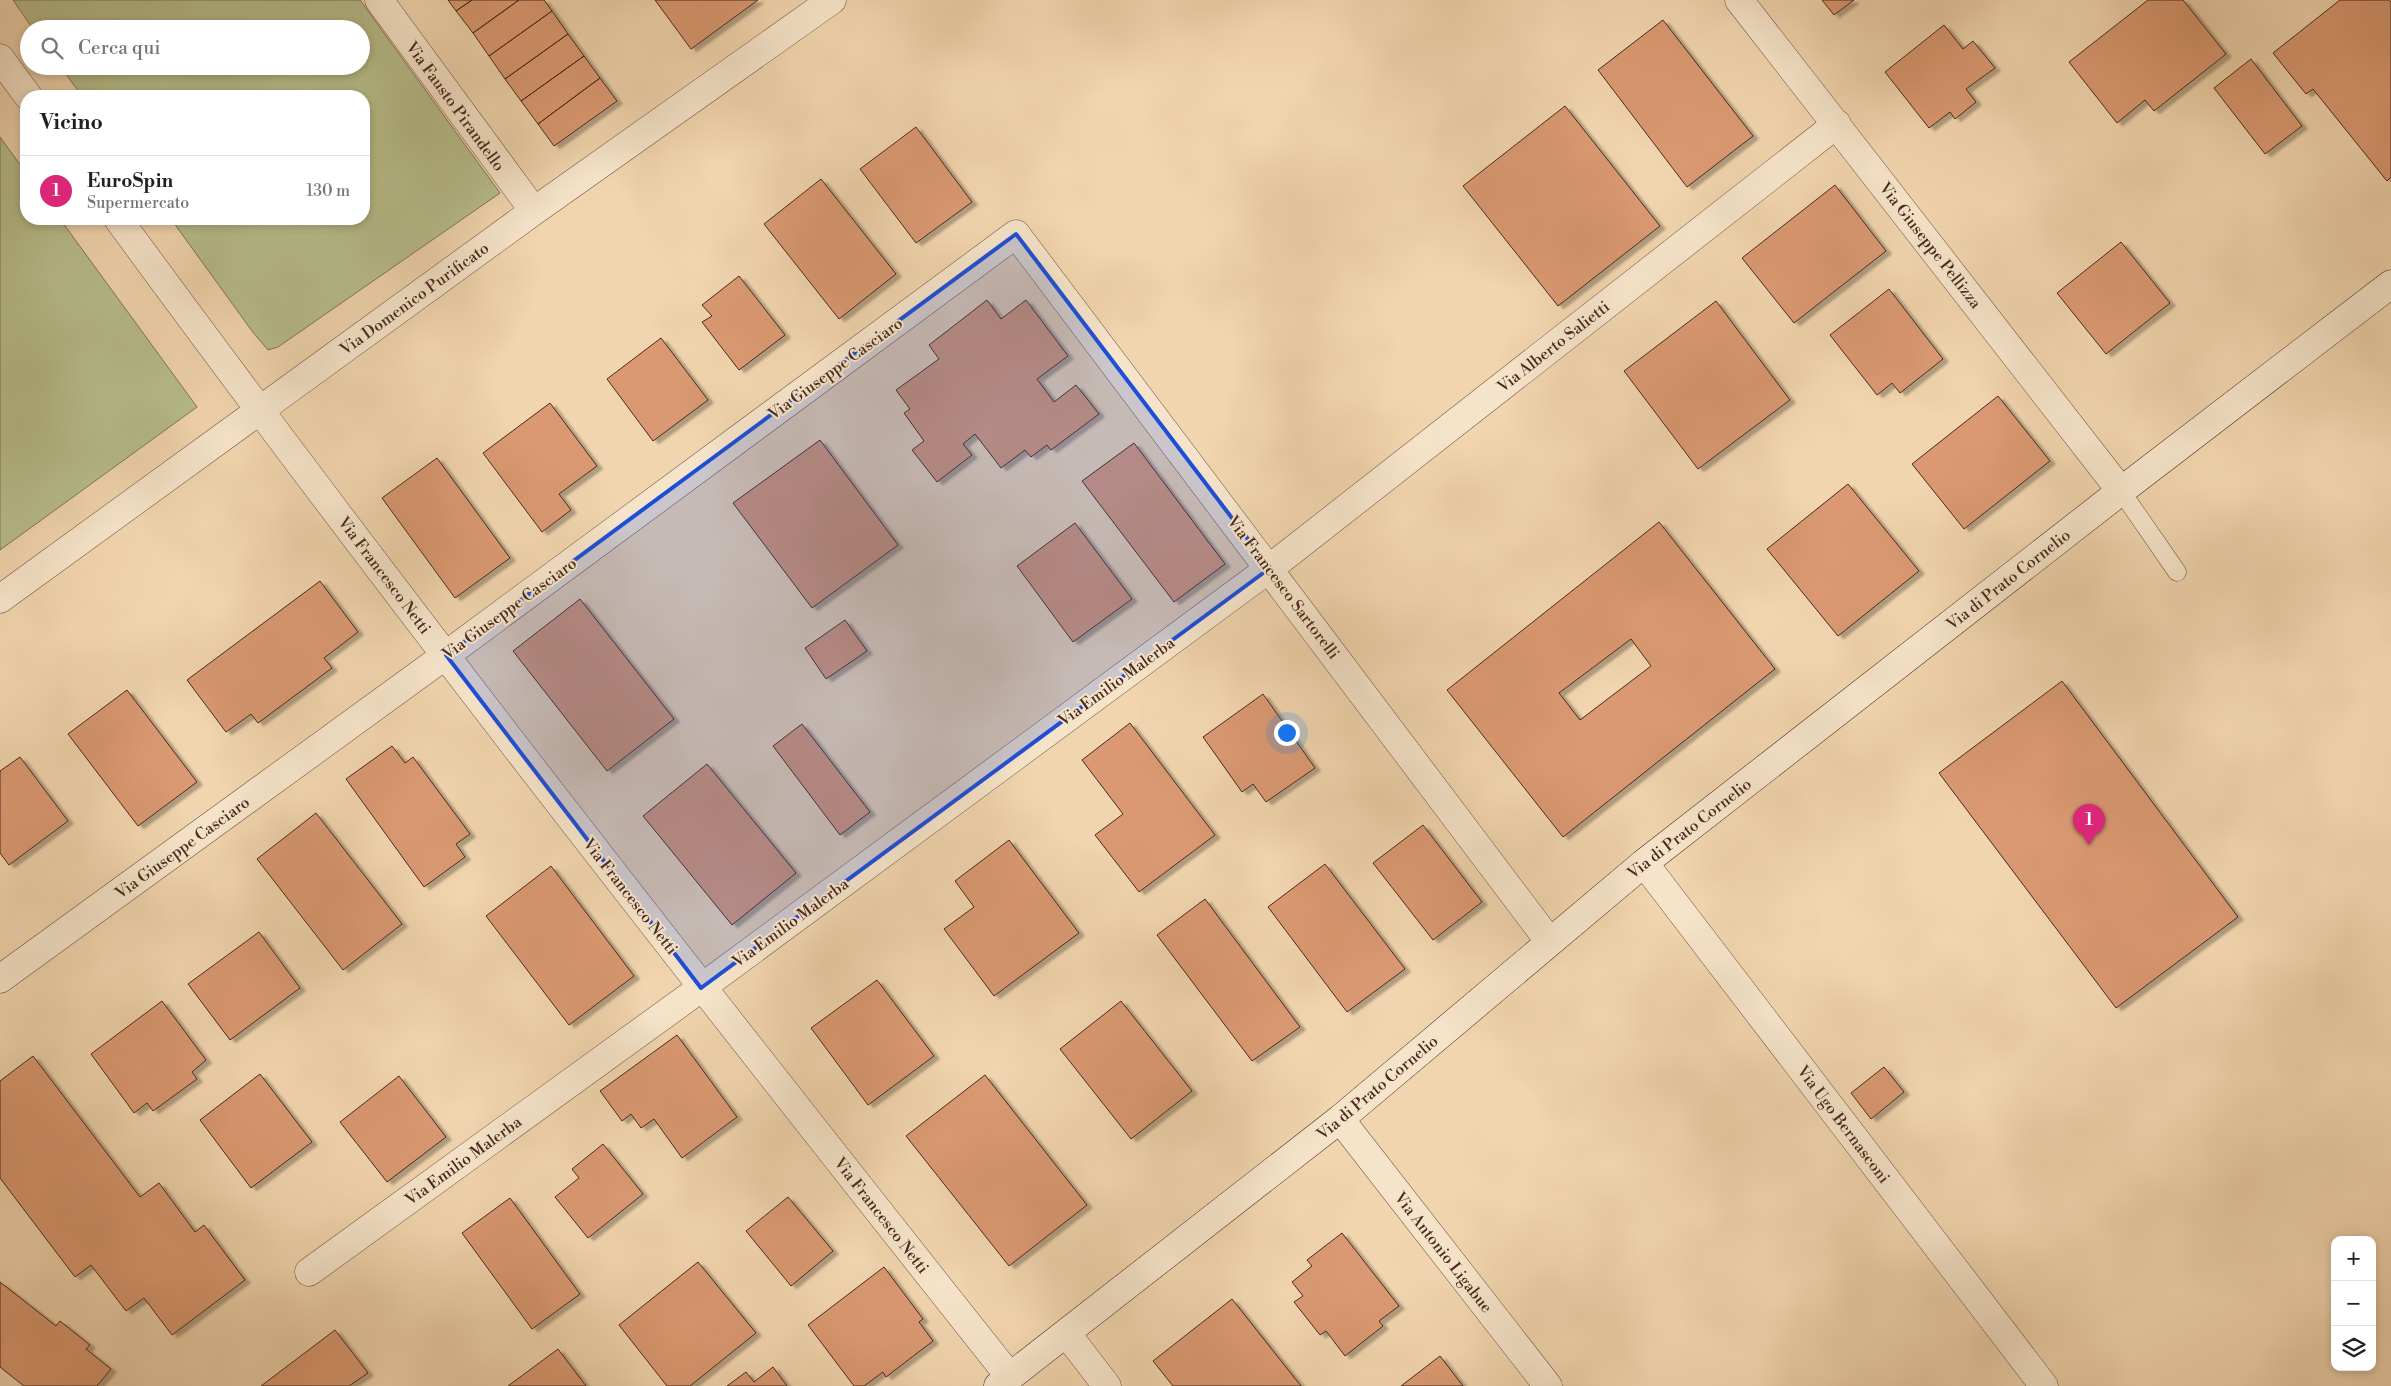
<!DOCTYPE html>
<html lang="it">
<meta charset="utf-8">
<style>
body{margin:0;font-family:"Libre Bodoni",serif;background:#f2f2f2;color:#202124}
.controls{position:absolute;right:15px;bottom:15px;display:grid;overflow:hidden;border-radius:10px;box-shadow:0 2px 8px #0003}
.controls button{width:45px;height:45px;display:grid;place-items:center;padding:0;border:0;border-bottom:1px solid #e0e0e0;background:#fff;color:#202124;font:25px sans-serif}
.you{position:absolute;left:1286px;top:732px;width:18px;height:18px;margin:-12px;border:4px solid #fff;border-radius:50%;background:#1a73e8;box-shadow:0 0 0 8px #1a73e833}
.badge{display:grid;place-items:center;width:32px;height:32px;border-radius:50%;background:#db2777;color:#fff;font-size:16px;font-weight:700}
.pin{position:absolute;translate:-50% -41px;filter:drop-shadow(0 1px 2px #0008)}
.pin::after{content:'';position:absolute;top:26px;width:18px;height:15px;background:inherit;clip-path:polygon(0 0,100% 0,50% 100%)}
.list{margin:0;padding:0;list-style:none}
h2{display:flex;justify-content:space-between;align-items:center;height:65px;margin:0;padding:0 20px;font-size:21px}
h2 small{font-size:16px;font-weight:400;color:#757577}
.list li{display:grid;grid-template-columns:32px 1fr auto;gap:15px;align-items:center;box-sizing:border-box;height:70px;padding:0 20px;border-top:1px solid #e0e0e0}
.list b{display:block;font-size:19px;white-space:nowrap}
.list p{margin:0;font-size:16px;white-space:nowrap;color:#757577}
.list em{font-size:16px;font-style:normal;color:#757577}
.icon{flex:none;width:28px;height:28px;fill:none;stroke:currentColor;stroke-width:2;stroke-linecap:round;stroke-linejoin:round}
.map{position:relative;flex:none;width:2391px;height:1386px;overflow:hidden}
.search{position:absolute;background:#fff;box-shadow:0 2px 8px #0003;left:20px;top:20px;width:350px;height:55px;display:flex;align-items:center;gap:12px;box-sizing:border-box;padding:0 18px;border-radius:28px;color:#757577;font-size:19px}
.panel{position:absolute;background:#fff;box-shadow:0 2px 8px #0003;left:20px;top:90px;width:350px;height:135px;border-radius:20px}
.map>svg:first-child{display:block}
</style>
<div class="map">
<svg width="2391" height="1386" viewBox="0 0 2391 1386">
<defs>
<filter id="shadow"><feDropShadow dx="5.5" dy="3" stdDeviation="1" flood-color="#0004"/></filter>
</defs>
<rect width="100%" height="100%" fill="#f1d5ae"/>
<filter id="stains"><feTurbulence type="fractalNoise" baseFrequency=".004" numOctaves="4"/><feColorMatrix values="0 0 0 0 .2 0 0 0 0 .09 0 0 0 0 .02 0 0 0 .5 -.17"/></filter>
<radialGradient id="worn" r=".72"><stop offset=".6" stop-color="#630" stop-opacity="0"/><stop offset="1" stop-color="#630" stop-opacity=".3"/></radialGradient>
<path fill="#b7be8c" stroke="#807455" d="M13,0H360L500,193L278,347L268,350L252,331L171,219H364V96H82L60,66H361V29H33Z
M0,137L26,173V219H60L197,407L0,550Z"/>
<path fill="#da9972" stroke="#492a1e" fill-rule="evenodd" filter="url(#shadow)" d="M448,0H472L456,11Z
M472,0H519L473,33L456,11Z
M519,0H544L552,11L489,56L473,33Z
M655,0H758L691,49Z
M1822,0H1854L1834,15Z
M2148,0H2183L2226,54L2154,111L2145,100L2117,123L2069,62Z
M2340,0H2389L2391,2V177L2387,181L2313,89L2306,94L2273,53Z
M552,11L568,34L505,79L489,56Z
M1663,20L1753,136L1687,187L1598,70Z
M1944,25L1963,49L1973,41L1995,68L1966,89L1976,102L1955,119L1950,112L1929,128L1885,72Z
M568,34L584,56L521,101L505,79Z
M584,56L600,78L538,124L521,101Z
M2251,59L2302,126L2265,154L2214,88Z
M600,78L617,101L554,146L538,124Z
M1565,106L1660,226L1558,306L1463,186Z
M916,127L972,202L916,243L860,169Z
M821,179L896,274L839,319L764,224Z
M1835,185L1886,251L1794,323L1742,258Z
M2121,242L2170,303L2106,354L2057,293Z
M739,276L785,335L739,370L702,322L712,316L702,305Z
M1889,289L1943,359L1900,393L1892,383L1877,395L1830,335Z
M987,300L1001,319L1026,300L1068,356L1037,379L1054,402L1076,385L1099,414L1051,450L1047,445L1031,457L1025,450L1001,468L975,434L963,444L972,455L937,482L912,450L924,441L904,413L910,409L896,390L939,359L929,345Z
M1716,301L1790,400L1698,469L1624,371Z
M661,338L708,400L653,441L607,379Z
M1998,396L2050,461L1964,529L1912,464Z
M550,403L597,466L559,494L571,510L542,532L483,453Z
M820,440L898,545L812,608L733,503Z
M1134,443L1225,564L1174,602L1082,481Z
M437,458L510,558L455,598L382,498Z
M1848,484L1919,571L1838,636L1767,549Z
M1659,522L1775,669L1563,837L1447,690ZM1631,639L1651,666L1580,720L1559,693Z
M1075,523L1132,599L1073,642L1017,566Z
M320,581L358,632L324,658L332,668L258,723L251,714L226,732L187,680Z
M580,599L674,719L607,771L513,651Z
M845,620L867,651L826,679L805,648Z
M2062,681L2238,917L2116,1008L1939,773Z
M127,690L197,782L138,826L68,734Z
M1263,694L1315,768L1266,802L1253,784L1242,792L1203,737Z
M1130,723L1215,835L1139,892L1095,835L1123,814L1082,760Z
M802,724L870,812L840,835L773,746Z
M392,746L405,763L413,757L470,834L456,844L465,857L424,887L346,779Z
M20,757L68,821L9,865L0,853V771Z
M707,764L796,873L732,925L643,816Z
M316,813L402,924L343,970L257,859Z
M1423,825L1482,902L1433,940L1373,863Z
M1009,840L1079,933L994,996L944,929L974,907L955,881Z
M1325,864L1405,969L1347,1012L1268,907Z
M551,866L634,976L569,1025L486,916Z
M1205,899L1300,1027L1252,1061L1157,935Z
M259,932L300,988L230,1040L188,984Z
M877,980L934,1056L868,1105L811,1028Z
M162,1001L206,1060L192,1072L197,1079L153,1111L147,1103L134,1113L91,1054Z
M1121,1001L1192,1091L1131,1139L1060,1049Z
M677,1035L737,1117L682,1158L654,1119L641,1128L631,1114L622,1121L600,1091Z
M33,1056L140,1197L159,1183L195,1232L204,1225L245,1280L172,1335L144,1298L126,1311L91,1265L75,1277L0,1178V1081Z
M1884,1067L1904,1092L1871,1119L1851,1093Z
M260,1074L312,1142L251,1188L200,1120Z
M985,1075L1087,1205L1009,1266L906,1136Z
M399,1076L446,1137L387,1182L340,1122Z
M603,1144L643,1194L588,1238L555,1197L579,1178L572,1169Z
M788,1197L833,1251L791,1286L746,1231Z
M510,1198L580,1294L532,1329L462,1233Z
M1342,1233L1399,1306L1379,1321L1383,1326L1345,1356L1326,1331L1320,1335L1294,1302L1303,1296L1292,1282L1312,1266L1307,1260Z
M698,1262L756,1333L690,1386H667L619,1325Z
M884,1267L923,1319L919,1322L933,1341L886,1377L883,1372L864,1386H854L808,1325Z
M0,1282L56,1326L60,1321L90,1345L86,1349L111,1369L97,1386H24L0,1367Z
M1232,1299L1301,1386H1173L1153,1361Z
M335,1330L368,1373L349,1386H261Z
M558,1349L586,1386H508Z
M1440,1356L1463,1386H1401Z
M773,1367L787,1386H727L746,1372L754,1382Z"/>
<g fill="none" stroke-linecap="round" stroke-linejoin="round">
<g stroke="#735542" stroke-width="19">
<path id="lane" d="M2121,491L2177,572"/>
</g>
<g stroke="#735542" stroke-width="29">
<path id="street" d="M379,0L534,211
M1739,0L2121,491
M0,58L28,96
M118,219C406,612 707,995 1010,1377
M0,599L534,211L832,0
M1644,863L2044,1386
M0,979L446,655L1016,234L1549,941
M1340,1119L1548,1386
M309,1272L701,988L1270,568L1837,124
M1067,1334L1107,1386"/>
</g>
<g stroke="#492a1e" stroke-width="29">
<path id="secondary" d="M998,1386L1340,1119L1644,863L2121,491L2391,284"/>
</g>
<use href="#lane" stroke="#f6e4ca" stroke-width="18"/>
<use href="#street" stroke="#f6e4ca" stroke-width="28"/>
<use href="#secondary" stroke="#f6e4ca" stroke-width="28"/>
</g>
<path fill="#1d4ed8" fill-opacity="0.2" stroke="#1d4ed8" stroke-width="4" stroke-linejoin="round" d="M1016,234L1270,568L701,988L446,655Z"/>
<g text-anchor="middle" stroke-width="4" stroke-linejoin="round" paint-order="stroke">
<g font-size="16" fill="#492a1e" stroke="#f6e4ca">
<text transform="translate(456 106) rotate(54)" y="6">Via Fausto Pirandello</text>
<text transform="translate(1931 245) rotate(52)" y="6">Via Giuseppe Pellizza</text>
<text transform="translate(414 298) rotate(-36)" y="6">Via Domenico Purificato</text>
<text transform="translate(1553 346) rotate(-38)" y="6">Via Alberto Salietti</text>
<text transform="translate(835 368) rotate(-36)" y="6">Via Giuseppe Casciaro</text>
<text transform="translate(385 575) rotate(53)" y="6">Via Francesco Netti</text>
<text transform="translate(2008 579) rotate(-38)" y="6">Via di Prato Cornelio</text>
<text transform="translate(1284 587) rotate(53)" y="6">Via Francesco Sartorelli</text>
<text transform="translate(509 608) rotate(-36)" y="6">Via Giuseppe Casciaro</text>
<text transform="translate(1116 681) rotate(-36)" y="6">Via Emilio Malerba</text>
<text transform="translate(1689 828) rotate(-38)" y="6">Via di Prato Cornelio</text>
<text transform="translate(182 847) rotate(-36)" y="6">Via Giuseppe Casciaro</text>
<text transform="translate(631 896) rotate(52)" y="6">Via Francesco Netti</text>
<text transform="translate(790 922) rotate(-36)" y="6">Via Emilio Malerba</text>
<text transform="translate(1377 1087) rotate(-40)" y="6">Via di Prato Cornelio</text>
<text transform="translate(1844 1124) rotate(53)" y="6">Via Ugo Bernasconi</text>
<text transform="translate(463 1160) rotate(-36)" y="6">Via Emilio Malerba</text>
<text transform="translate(882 1215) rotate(52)" y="6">Via Francesco Netti</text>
<text transform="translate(1444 1252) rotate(52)" y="6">Via Antonio Ligabue</text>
</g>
</g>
<rect width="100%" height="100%" filter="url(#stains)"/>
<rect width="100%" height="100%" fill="url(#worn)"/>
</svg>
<div class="controls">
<button>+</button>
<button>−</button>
<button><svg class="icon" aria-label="layers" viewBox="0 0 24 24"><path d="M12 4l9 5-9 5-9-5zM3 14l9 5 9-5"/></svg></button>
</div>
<div class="you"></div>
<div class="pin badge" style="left:2089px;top:845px">1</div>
<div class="search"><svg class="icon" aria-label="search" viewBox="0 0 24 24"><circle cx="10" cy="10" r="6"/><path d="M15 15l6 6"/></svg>Cerca qui</div>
<section class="panel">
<h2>Vicino<small></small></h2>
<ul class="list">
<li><span class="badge">1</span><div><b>EuroSpin</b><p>Supermercato</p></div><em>130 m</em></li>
</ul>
</section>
</div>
